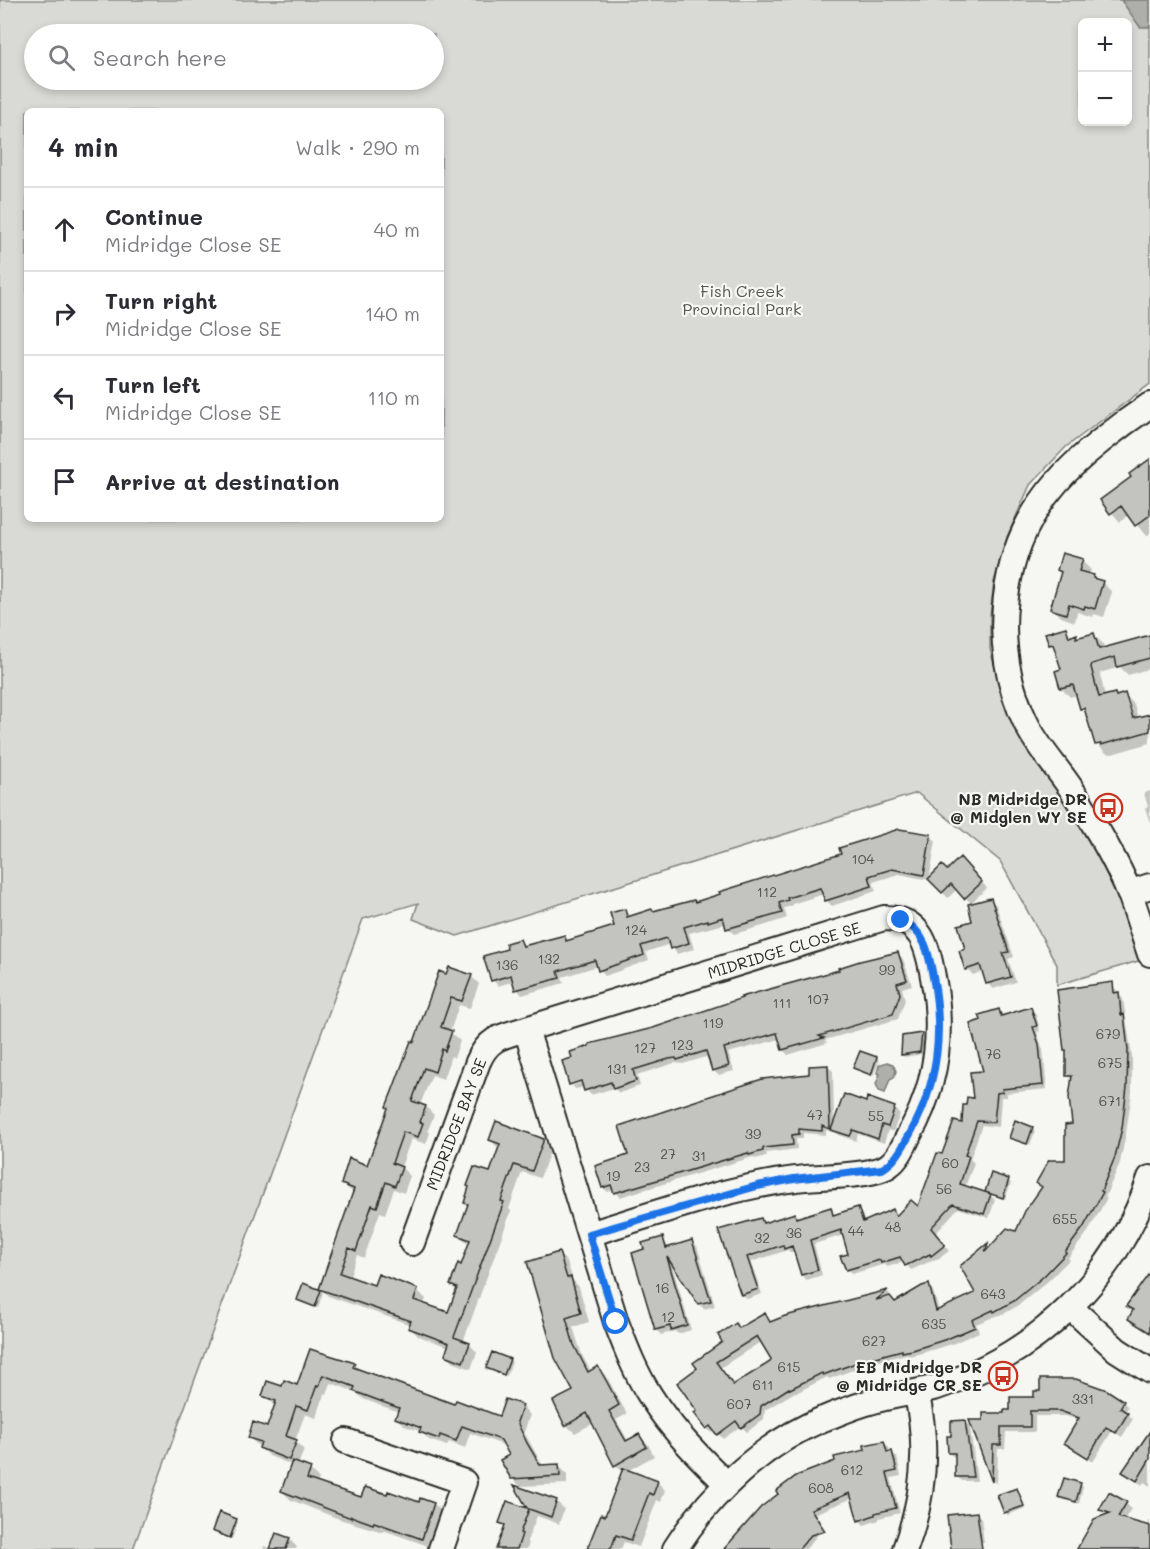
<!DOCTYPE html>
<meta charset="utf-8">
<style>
body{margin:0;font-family:Mali,sans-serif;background:#f7f7f7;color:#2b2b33}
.controls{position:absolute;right:18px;top:18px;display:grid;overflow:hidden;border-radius:9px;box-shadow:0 3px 9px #0003}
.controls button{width:54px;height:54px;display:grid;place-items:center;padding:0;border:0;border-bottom:2px solid #e1e1e2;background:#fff;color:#2b2b33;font:30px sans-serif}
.stop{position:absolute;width:18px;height:18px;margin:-14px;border:4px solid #1a73e8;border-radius:50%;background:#fff}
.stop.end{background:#1a73e8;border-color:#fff;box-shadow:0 2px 6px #0008}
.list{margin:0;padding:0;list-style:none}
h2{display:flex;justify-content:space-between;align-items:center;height:78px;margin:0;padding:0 24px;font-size:26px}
h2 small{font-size:20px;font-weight:400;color:#7c7c81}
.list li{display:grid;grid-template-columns:39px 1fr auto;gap:18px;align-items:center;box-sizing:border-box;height:84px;padding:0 24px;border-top:2px solid #e1e1e2}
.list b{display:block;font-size:22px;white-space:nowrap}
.list p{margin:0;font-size:20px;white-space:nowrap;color:#7c7c81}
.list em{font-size:20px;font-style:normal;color:#7c7c81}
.icon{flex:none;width:33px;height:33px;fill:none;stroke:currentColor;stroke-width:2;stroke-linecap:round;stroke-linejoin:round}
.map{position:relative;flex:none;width:1150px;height:1549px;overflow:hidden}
.search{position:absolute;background:#fff;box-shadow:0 3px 9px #0003;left:24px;top:24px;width:420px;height:66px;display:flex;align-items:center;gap:15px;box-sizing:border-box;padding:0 21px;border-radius:33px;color:#7c7c81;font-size:22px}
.panel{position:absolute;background:#fff;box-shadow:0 3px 9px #0003;left:24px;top:108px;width:420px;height:414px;border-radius:9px}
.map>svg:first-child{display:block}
</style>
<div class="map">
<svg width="1150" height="1549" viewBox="0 0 1150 1549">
<rect width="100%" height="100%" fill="#f6f6f2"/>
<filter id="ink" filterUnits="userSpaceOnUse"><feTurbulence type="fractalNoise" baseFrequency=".0167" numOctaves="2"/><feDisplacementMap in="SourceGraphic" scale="12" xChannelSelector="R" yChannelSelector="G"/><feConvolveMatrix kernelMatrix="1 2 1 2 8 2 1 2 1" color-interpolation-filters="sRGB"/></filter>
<g filter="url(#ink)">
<path fill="#d9d9d5" stroke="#828280" stroke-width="1.5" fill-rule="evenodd" d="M0,0H1150V384L1066,447L1030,485L1007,537L994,582L990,616V649L999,683L1013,721L1084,829L1124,900L1142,960L1057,985V965L1000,861L917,793L457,936L413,919L418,903L363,919L133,1549H0ZM1082,22H1128V122H1082ZM34,34H434V80H34ZM27,111H441V519H27Z"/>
<path fill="#aeaeab" stroke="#7a7a78" stroke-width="1.5" d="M1121,0H1150V27H1140Z
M887,1062L893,1064L896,1071L894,1077L890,1079L885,1093L879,1091L876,1084L880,1074L877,1073L879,1065Z"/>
<path fill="#0003" fill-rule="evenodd" d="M1150,460V533L1147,536L1129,515L1120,522L1102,501L1133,477Z
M1082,561L1091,570L1089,575L1103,583L1112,592L1104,617L1094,614L1093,617L1077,612L1075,622L1061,617L1052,608L1062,573L1058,570Z
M1065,629L1073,637L1077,636L1080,639L1094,635L1103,644L1105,649L1143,639L1142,636L1150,634V678L1148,669L1128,675L1120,667L1100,673L1105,697L1125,695L1134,704L1138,718L1150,727V743L1112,754L1106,753L1097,744L1088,715L1081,708L1077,695L1070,697L1061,688L1062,670L1056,650L1050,644Z
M1150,791V823L1145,808L1148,807L1144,793Z
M930,835L936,841L929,880L899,874L873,882L876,891L832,906L826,900L824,894L792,904V906L784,908L787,918L763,926L734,934L725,924L689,933L694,949L677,954L670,944L646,952L649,960L605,976L598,966L562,977L564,983L522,995L517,989L514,981L498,986L493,980L509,950L520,941L526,947L564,936L569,941L616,927L624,910L631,917L696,903Z
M960,859L987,888L971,903L957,889L948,898L930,879L947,872Z
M990,899L996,905L1014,957L1008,959L1016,982L993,989L988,984L984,971L973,975L967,969V950L974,922Z
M898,953L903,959L912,985L902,988L905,1000L898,1019L825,1040L827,1043L788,1055L783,1050L780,1039L728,1053L734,1071L718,1075L713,1070L709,1056L683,1064L675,1063L637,1075L640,1086L619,1093L614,1088L591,1095L584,1087L576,1089L572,1086L589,1080L588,1078L571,1084L564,1062L574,1059L572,1053L607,1040L609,1042L653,1030L743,998L841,971L840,969L861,962Z
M447,976H471L479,984L470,1008L459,1005L450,1032L460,1041L454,1058L451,1056L443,1079L432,1075L420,1105L426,1107L434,1115L428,1130L430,1133L426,1144L411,1139L401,1167L410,1176L404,1193L394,1189L385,1214L380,1212L364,1258L357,1255L349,1278L375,1287L379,1276L418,1291L426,1299L423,1305L449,1314L458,1291L452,1285L462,1267L470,1245L458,1235L469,1206L465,1202L490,1174L499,1149L491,1140H543L551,1149L540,1178L522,1172L509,1209L511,1211L463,1342L469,1344L477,1352L471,1369L455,1363L447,1355L449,1347L418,1336L410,1328L411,1325L328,1296L320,1288L354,1193L342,1184L368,1167L414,1044Z
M1112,984L1123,999L1132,1056V1092L1126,1133L1120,1163L1105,1197L1107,1198L1088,1232L1068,1258L1070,1259L1048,1281L1019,1305L1000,1316L999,1315L976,1324L979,1332L952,1344L918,1354L908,1356L906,1354L869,1364L829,1379L827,1377L796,1393L795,1392L765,1410L764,1419L747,1432L741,1426L723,1439L715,1430L711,1433L707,1428L699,1411V1369L740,1329L765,1315L772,1323L785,1318L888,1292L896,1304L928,1286L933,1291L939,1311L977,1294L962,1267L988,1245L991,1248L1017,1233L1043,1188L1038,1183L1066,1161L1073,1125V1080L1068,1076L1067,1052L1065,1049ZM762,1341L772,1359L771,1363L733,1387L720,1368Z
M1031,1009L1036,1014L1040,1031L1037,1032L1043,1050L1047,1089L1007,1093V1097H1001L999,1127L982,1125L970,1159L974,1163L965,1187L990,1195L995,1200L989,1218L958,1208L935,1234L949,1251L937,1260L936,1259L911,1270L904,1262L887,1267L885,1264L852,1274L847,1269L850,1255L844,1235L814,1244L822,1275L807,1280L802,1275L795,1251L791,1253L788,1250L751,1262L762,1294L747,1299L742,1294L720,1231L761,1220L765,1224L794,1215L798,1219L830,1209L836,1216L857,1209L862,1214L865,1223L892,1210L898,1216L919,1209L943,1156L963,1125L985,1072L983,1021L999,1011L1004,1016Z
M922,1035L924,1037L922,1054L905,1057L902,1055L904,1038Z
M877,1058L879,1061L873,1076L855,1068Z
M828,1067L833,1071L834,1125L867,1104L894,1108L900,1114L893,1132L888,1130L884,1143L858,1134L856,1141L838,1135L834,1131V1133L826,1130V1135L803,1133V1139H796L797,1149L766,1153L767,1156L755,1159L753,1157L620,1197L614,1190L608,1192L603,1188L597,1167L630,1156Z
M1032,1128L1035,1131L1030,1145L1011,1137Z
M1008,1181L1011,1183L1005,1199L986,1191Z
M662,1238L669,1248L692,1241L697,1246L715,1306L704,1309L699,1304L671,1262L691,1330L678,1334L675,1331L661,1335L656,1330L646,1250Z
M559,1254L567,1262L573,1280L579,1287L589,1322L573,1327L582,1355L591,1372L598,1368L607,1377L616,1394L627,1414L616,1420L629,1442L639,1436L648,1444L654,1456L627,1471L657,1482L665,1490L661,1502L657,1500L639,1547L624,1542L621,1549H589L606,1518L623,1472L615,1465L594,1423L575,1433L566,1425L575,1391L556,1357Z
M304,1285L323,1292L318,1308L299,1300Z
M311,1351L354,1365L360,1371L455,1406L500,1417L522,1406L530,1415L524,1432L543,1466L558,1465L567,1474V1484L520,1486L512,1478L511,1456L506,1446L470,1433L465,1448L449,1442L447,1446L429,1440L422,1432L405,1426L397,1418L399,1412L363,1399L356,1392L331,1383L327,1394L325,1393L316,1418L305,1414L295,1441L304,1450L298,1465L310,1470L319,1479L317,1484L362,1499L388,1496L420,1503L421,1500L434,1504L443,1513L431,1547L383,1530V1532L339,1519L291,1500L282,1491L292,1465L269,1456L249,1437L268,1429L276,1406L264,1396L283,1388L298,1387ZM405,1420L428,1429L427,1432L405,1423Z
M510,1360L512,1362L507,1376L488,1368Z
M1123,1402L1128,1407L1125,1412L1133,1419L1122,1437L1112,1431L1093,1462L1066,1443L1079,1420L1066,1416H1035V1432H1006L1005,1449H998L997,1484L993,1481L971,1422L985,1421L1005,1414V1411Z
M965,1422L970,1427L977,1481H962L957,1477V1457H954L949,1453L953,1437Z
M1150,1434V1486L1144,1482L1142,1485L1124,1472Z
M884,1443L889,1447L890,1453L897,1457L901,1476L891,1478L900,1513L879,1518V1520L864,1525L859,1520L853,1498L814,1514L823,1528L806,1549H727L867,1451Z
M1080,1484L1083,1487L1079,1504L1060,1496Z
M517,1488L556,1501L564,1509L559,1524L537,1516L527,1541L529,1543L527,1549H497L506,1527L501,1522L508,1503L530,1511Z
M1016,1489L1025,1508L1008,1515L1005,1512Z
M1126,1503L1131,1509L1124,1520L1147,1526L1150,1519V1549H1078L1108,1516L1101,1509Z
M976,1513L981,1518L984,1542L977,1543L976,1549H952Z
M236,1520L238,1522L232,1539L213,1531Z
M289,1539L297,1547L296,1549H263L264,1546L272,1549Z"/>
<path fill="#c3c3c0" stroke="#2b2b2b" stroke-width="1.5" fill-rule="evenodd" d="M1150,459V515L1135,526L1121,506L1110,514L1100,500L1131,477L1129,474Z
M1062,553L1083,559L1079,571L1094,575L1093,578L1103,581L1095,609L1085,606L1084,609L1069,604L1066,614L1050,609L1061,572L1057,570Z
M1066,627L1069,637L1077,634L1076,638L1094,633L1099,649L1150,635V658L1117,667L1115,657L1092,664L1091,667L1099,697L1115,693L1116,696L1125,693L1133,718L1150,714V731L1101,745V744L1095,745L1084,708L1080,709L1073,685L1060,688L1055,671L1061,669L1053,644L1049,645L1045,633Z
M899,829L931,834L924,875L892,869L869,876L872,886L825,901L820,888L787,898L788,900L779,903L782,913L726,929L723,917L708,922V920L684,927L689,943L670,949L667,938L641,946L644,955L598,971L595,960L558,971L560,978L515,990L511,975L491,981L483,956L507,949L506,943L520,939L523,946L565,935L566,941L614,926L610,913L625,909L627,917L652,909L653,911L694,900L695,902L720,894L719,892L841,854L839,848Z
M960,857L982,882L964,899L951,884L942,893L928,879L942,865L947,870Z
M991,898L1009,952L1003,953L1011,977L986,984L980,965L965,970L959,951L965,949L958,925L972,921L968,904Z
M898,952L907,980L897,983L900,994L893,1014L819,1036L824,1038L782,1050L777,1033L724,1048L729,1066L712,1071L706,1051L677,1060L676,1058L669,1059L633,1070L636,1081L613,1089L611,1082L584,1091L581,1081L569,1085L562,1061L572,1058L570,1052L589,1046V1044L653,1028L742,998L741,997L839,970L838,968L860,961Z
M449,967L472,975L462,1001L451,998L441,1027L452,1031L445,1051L442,1049L435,1072L424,1068L412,1101L426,1106L420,1122L423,1123L418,1137L403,1132L392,1163L402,1167L395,1186L386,1182L377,1207L372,1205L356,1251L349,1248L340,1273L374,1285L378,1274L418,1289L414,1300L448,1312L457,1288L450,1285L458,1263L461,1265L470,1240L457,1235L468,1204L464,1203L469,1187L467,1186L474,1167L490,1172L500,1144L489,1140L496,1121L544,1139L532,1171L514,1165L501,1201L504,1202L454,1337L470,1343L463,1362L445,1355L449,1343L408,1328L411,1321L319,1289L354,1189L341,1184L349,1158L367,1165L388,1108L386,1107L393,1089L411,1041L414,1042L439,971L446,974Z
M1113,982L1114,993L1119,992L1121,1015L1124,1014L1128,1050L1127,1087L1122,1128L1115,1157L1101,1191L1103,1192L1083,1228L1065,1252L1066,1253L1044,1276L1014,1301L994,1312L993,1310L972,1320L975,1327L947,1339L913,1350L902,1352V1350L864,1360L823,1375L822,1373L790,1389L789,1388L761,1406L760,1414L741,1428L736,1421L717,1435L710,1426L706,1429L694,1413L697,1411L677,1383L697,1368L693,1363L722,1342L718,1335L736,1323L739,1328L765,1313L770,1322L785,1316L888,1290L876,1300L890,1296L895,1302L922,1286L929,1284L936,1311L975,1293L960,1266L988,1243L985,1252L1007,1228L1016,1231L1025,1211L1042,1187L1036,1183L1049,1160H1065V1125L1072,1124L1069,1097L1072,1076H1066V1050H1064L1057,990ZM757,1336L771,1359L770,1362L733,1385L716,1362Z
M1031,1007L1037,1026L1033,1027L1039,1044L1043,1085L1002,1089L1003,1092L997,1093L994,1122L977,1121L965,1155L969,1156L960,1184L991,1194L984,1214L953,1204L931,1228L945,1245L931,1256L930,1254L905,1266L900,1257L881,1263L880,1260L846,1270L840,1256L848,1254L841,1230L810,1240L818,1270L801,1275L792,1246L784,1249L783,1245L747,1257L758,1289L741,1295L718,1230L761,1218L763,1223L795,1213L796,1218L831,1207L833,1215L858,1207L863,1222L893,1209L896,1216L911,1200L918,1206L937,1153L942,1154L954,1121L962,1123L963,1105H966L967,1097L973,1098L970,1072L983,1071L970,1024L981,1020L979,1015L999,1009L1001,1016Z
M922,1033L920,1052L901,1055L902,1036Z
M860,1051L877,1057L871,1075L853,1068Z
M828,1065L830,1129L822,1126V1131L799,1129V1134L792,1135L793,1145L763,1148V1151L749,1155L748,1153L614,1193L611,1185L602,1188L595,1166L628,1155L619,1126L762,1079L809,1074V1066Z
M844,1094L866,1102L867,1097L895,1107L888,1127L882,1125L878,1139L853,1130L850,1136L831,1130Z
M1015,1120L1033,1127L1027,1144L1009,1138Z
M991,1173L1009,1179L1003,1198L985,1192Z
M663,1237L666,1248L692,1240L711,1301L698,1304L667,1257L687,1325L671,1330L670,1326L655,1330L632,1253L644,1249L642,1243Z
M559,1252L567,1278L571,1277L581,1313L566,1318L574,1345L588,1372L598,1366L608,1384L619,1405L609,1411L626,1441L639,1434L647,1447L614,1466L587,1413L565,1426L553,1401L573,1391L555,1358L527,1262Z
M1150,1272V1333L1128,1319L1133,1310L1126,1306Z
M303,1283L321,1290L315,1307L297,1300Z
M310,1349L355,1363L353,1367L454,1404L456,1400L499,1416L505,1399L523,1405L517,1422L527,1443L540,1465L559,1464L560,1476L511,1479L500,1460L509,1455L501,1440L462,1426L456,1441L440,1435L439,1439L419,1432L421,1428L395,1418L399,1408L353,1391L355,1387L323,1375L319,1386L317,1385L308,1410L296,1406L286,1436L297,1440L289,1460L259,1448L261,1442L248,1438L253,1422L267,1427L276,1401L262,1396L267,1381L282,1386L284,1380L297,1385Z
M492,1352L510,1359L504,1375L486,1368Z
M1040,1379H1076L1107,1390L1124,1401L1120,1408L1128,1413L1116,1433L1106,1427L1088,1458L1064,1443L1079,1418L1060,1411H1030V1427H1001V1445H993L992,1482L969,1420H983V1413H1004V1410H1010V1397H1034V1391H1040Z
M965,1420L973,1477H955V1453H948L947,1436H951V1421Z
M1150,1431V1459L1137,1481L1122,1472Z
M884,1441L887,1452L892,1451L897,1471L887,1473L896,1508L875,1513V1515L858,1521L850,1493L811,1509L825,1531L811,1535L799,1549H724L761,1507L778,1494L776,1491L796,1476L835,1461L834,1457L865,1450L864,1445Z
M292,1461L311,1468L307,1479L361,1497L365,1487L387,1494L388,1491L419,1502L420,1498L434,1503L422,1539L374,1522L373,1524L351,1516V1518L281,1491Z
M623,1468L658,1481L653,1495L649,1493L631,1540L616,1535L611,1549H587L601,1514L605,1516Z
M1064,1478L1081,1483L1076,1502L1058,1497Z
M514,1485L557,1500L551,1517L529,1509L520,1533L522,1534L517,1549H496L505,1525L499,1523L507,1501L527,1508Z
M1017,1488L1024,1506L1004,1513L997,1495Z
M1109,1492L1127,1502L1118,1517L1150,1526V1549H1077L1094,1519L1110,1513L1099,1510Z
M219,1512L237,1519L230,1538L212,1531Z
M977,1512L982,1549H951L947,1515Z
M276,1533L290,1538L286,1549H270Z"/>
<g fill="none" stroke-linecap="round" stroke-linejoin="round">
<g stroke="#2b2b2b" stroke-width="28">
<path id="minor" d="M1150,405C1120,425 1079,456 1056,483C999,548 989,646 1026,723C1038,748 1057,767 1072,790C1094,823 1115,857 1130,894C1137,913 1143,934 1150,954
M1129,893L1150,886
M526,1029L616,1322C626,1348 636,1374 651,1397C672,1430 699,1457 727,1484
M412,1243L478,1062C488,1038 502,1036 526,1029L884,918C921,917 928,947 933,977C944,1033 937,1085 909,1135C904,1145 899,1158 889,1165C875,1177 816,1176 796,1179C728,1187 655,1214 589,1234
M1070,1307L1117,1350L1150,1371
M346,1441L464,1482L441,1549
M675,1549C710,1494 762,1444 823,1419C839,1413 855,1406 870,1402C892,1395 915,1393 937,1387C1037,1355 1117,1278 1150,1178
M905,1549C924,1498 929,1445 916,1392"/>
</g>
<use href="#minor" stroke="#f6f6f2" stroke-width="24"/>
</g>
</g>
<g fill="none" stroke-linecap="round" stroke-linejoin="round" filter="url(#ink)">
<path stroke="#1a73e8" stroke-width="8" d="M616,1322L589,1234L757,1186L794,1179L882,1169C896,1161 902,1148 910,1134C938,1084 944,1033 933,977C929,954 925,930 901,920"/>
</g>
<defs>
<g id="bus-ring" transform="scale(1.5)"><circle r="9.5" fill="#f6f6f2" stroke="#c8321e" stroke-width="1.5"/><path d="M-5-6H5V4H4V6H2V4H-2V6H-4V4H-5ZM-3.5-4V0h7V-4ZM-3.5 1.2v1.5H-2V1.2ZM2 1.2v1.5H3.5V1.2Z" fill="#c8321e"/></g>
</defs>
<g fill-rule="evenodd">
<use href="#bus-ring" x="1108" y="808"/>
<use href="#bus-ring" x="1003" y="1376"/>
</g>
<g text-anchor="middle" stroke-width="4.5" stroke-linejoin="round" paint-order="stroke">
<g font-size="14" fill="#515150">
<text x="863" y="864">104</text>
<text x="767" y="897">112</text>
<text x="636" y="935">124</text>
<text x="549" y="964">132</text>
<text x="507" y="970">136</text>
<text x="887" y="975">99</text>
<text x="818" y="1004">107</text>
<text x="782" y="1008">111</text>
<text x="713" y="1028">119</text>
<text x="1108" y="1039">679</text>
<text x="682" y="1050">123</text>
<text x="645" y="1053">127</text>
<text x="993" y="1059">76</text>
<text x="1110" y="1068">675</text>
<text x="617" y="1074">131</text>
<text x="1110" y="1106">671</text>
<text x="815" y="1120">47</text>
<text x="876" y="1121">55</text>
<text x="753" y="1139">39</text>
<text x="668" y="1159">27</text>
<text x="699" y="1161">31</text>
<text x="950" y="1168">60</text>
<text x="642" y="1172">23</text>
<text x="613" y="1181">19</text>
<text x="944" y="1194">56</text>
<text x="1065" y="1224">655</text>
<text x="893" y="1232">48</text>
<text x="856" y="1236">44</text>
<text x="794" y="1238">36</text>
<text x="762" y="1243">32</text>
<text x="662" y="1293">16</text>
<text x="993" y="1299">643</text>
<text x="668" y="1322">12</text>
<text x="934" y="1329">635</text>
<text x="874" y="1346">627</text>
<text x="789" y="1372">615</text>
<text x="763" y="1390">611</text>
<text x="1083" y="1404">331</text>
<text x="739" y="1409">607</text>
<text x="852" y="1475">612</text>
<text x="821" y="1493">608</text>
</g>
<g font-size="16" fill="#565656" stroke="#f6f6f2">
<text x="742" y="297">Fish Creek<tspan x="742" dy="18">Provincial Park</tspan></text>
</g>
<g font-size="16" font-weight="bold" fill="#2b2b2b" stroke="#f6f6f2" text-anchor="end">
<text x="1087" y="805">NB Midridge DR<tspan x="1087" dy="18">@ Midglen WY SE</tspan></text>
<text x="982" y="1373">EB Midridge DR<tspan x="982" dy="18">@ Midridge CR SE</tspan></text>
</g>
<g font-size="16" fill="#2b2b2b" stroke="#f6f6f2">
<text transform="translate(784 950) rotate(-17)" y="6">MIDRIDGE CLOSE SE</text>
<text transform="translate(456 1124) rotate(-69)" y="6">MIDRIDGE BAY SE</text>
</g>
</g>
</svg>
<div class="controls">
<button>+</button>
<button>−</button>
</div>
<div class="stop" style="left:616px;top:1322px"></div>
<div class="stop end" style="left:901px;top:920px"></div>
<div class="search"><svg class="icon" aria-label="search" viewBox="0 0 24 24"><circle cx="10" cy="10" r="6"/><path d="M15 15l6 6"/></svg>Search here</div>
<section class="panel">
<h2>4 min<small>Walk · 290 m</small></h2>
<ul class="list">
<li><svg class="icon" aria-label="ahead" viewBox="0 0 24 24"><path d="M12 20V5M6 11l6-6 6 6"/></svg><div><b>Continue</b><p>Midridge Close SE</p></div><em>40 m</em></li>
<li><svg class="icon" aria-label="right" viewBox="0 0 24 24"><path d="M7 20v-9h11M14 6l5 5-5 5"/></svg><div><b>Turn right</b><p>Midridge Close SE</p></div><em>140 m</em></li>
<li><svg class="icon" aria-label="left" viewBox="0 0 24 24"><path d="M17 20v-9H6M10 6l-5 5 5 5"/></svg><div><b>Turn left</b><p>Midridge Close SE</p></div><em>110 m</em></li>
<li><svg class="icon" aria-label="arrive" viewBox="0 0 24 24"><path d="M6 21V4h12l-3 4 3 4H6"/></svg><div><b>Arrive at destination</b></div></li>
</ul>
</section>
</div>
